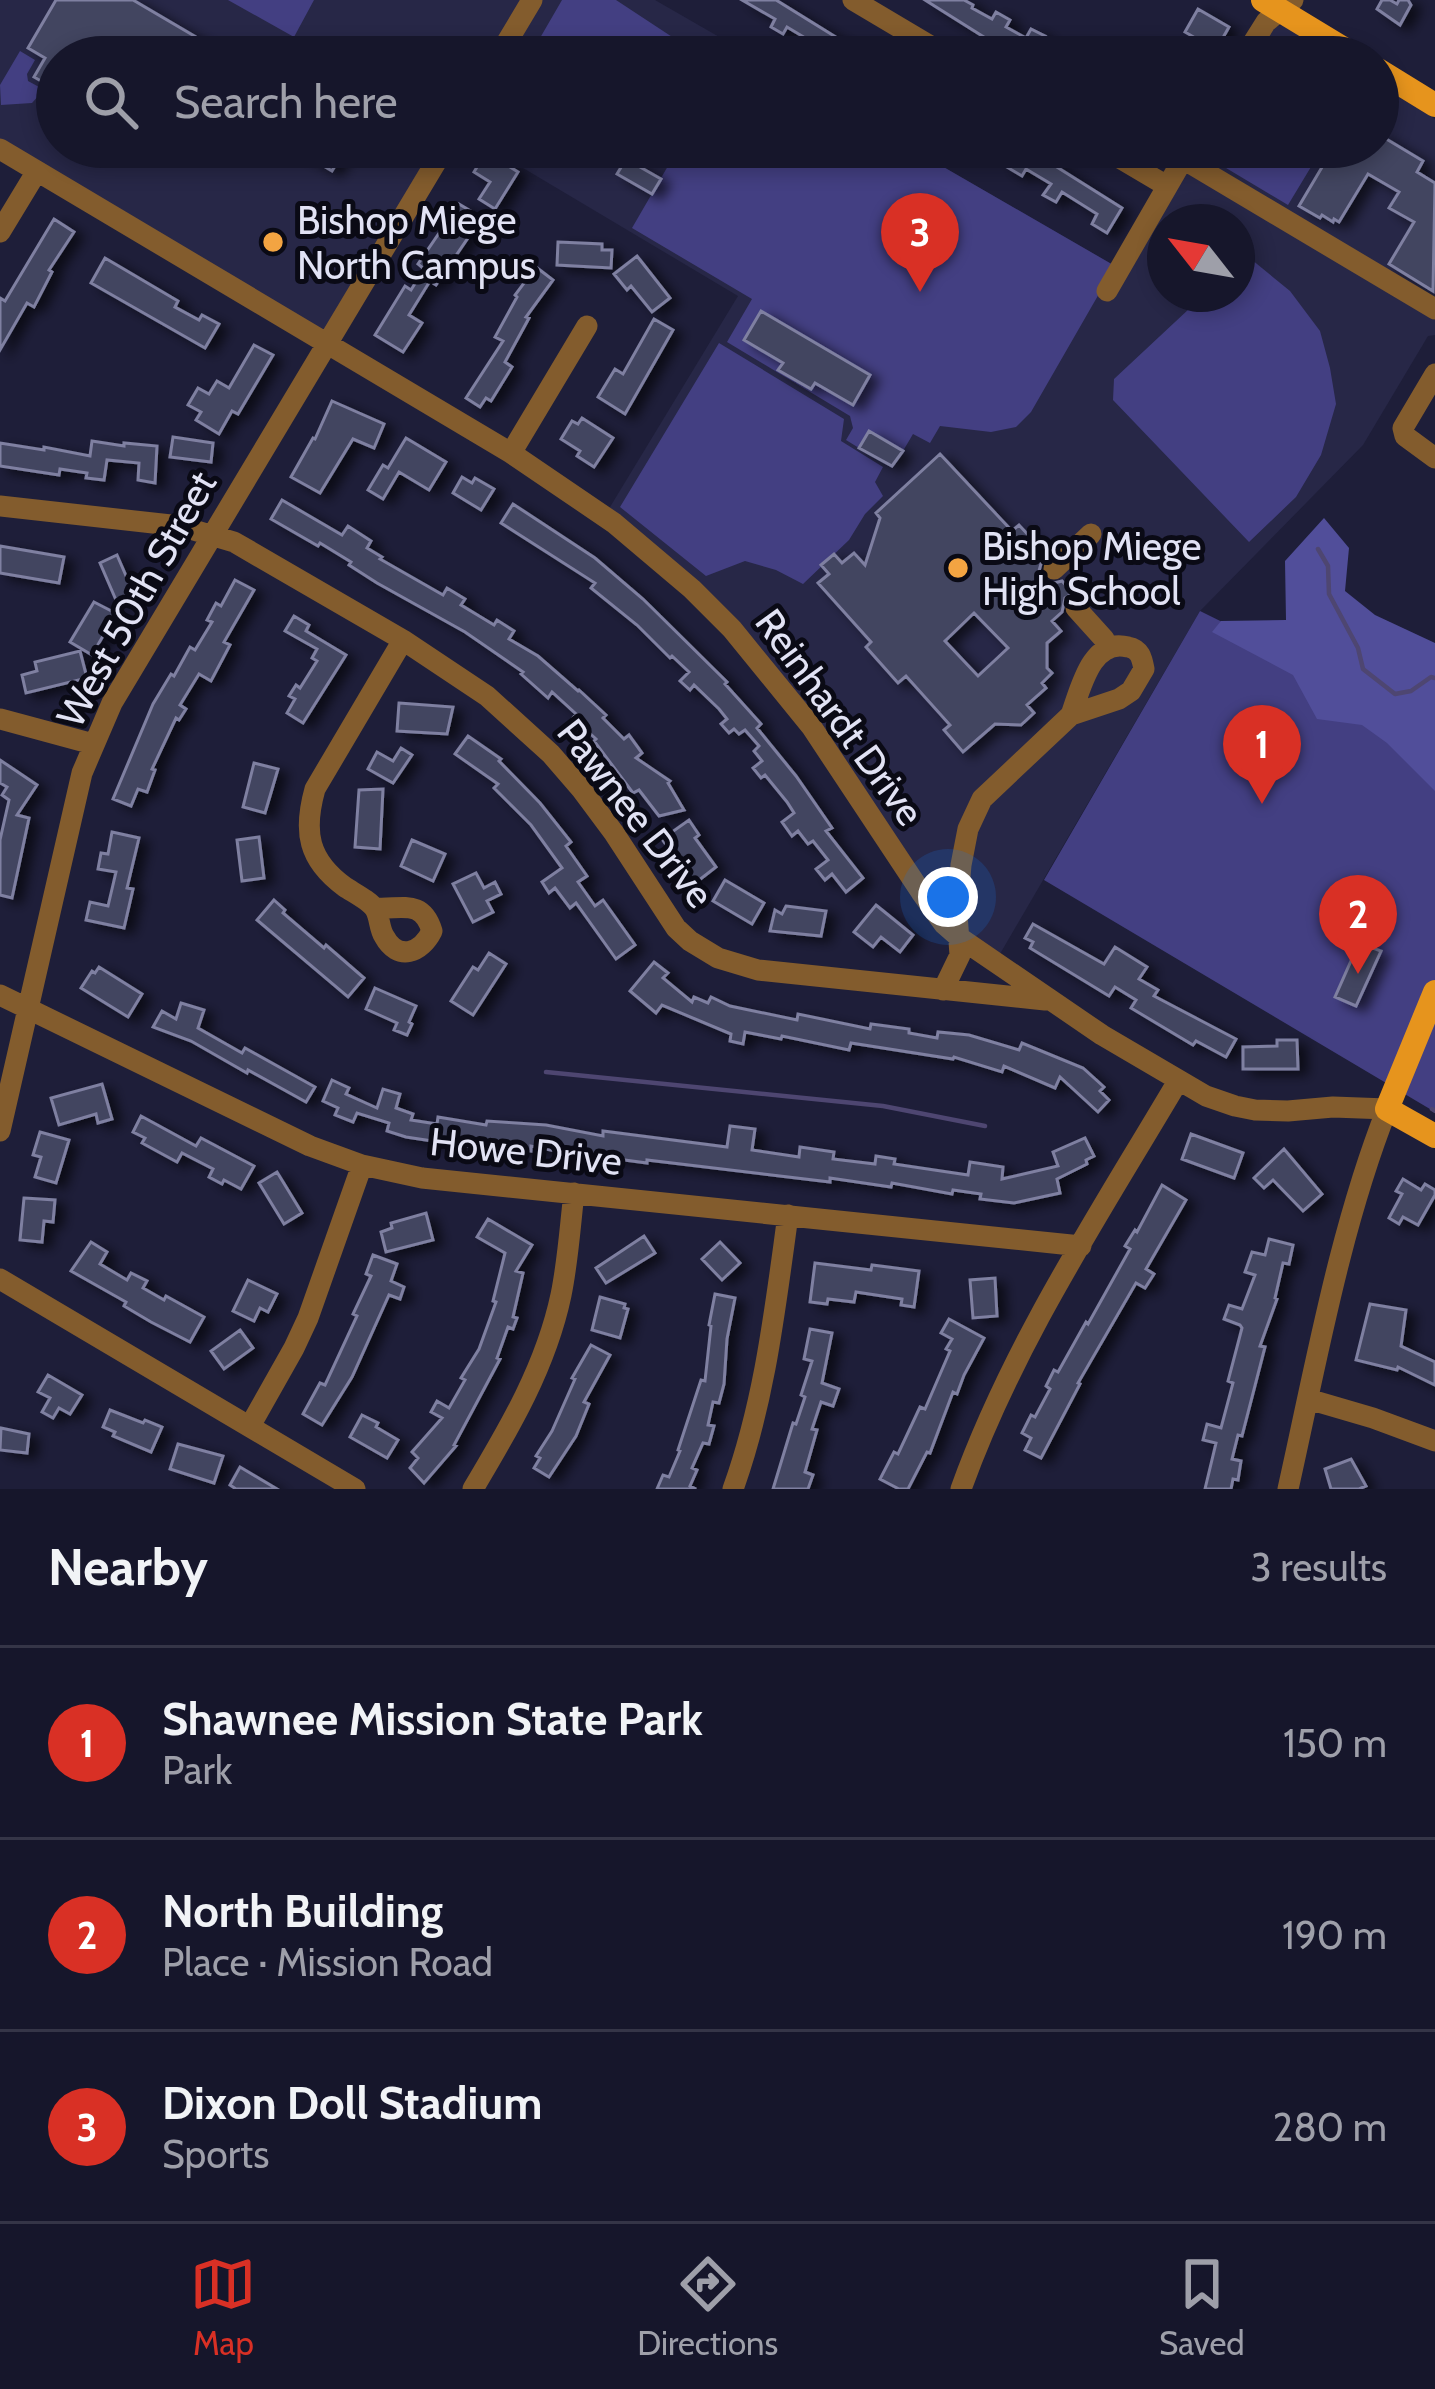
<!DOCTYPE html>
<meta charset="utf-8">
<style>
body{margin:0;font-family:Cabin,sans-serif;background:#1f1f33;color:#f1f3f6}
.compass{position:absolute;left:1147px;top:204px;width:108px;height:108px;border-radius:50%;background:#16162b;box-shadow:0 6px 18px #0003;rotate:301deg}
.you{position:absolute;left:948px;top:897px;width:42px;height:42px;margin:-30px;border:9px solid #fff;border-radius:50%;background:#1a73e8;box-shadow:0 0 0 18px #1a73e833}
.badge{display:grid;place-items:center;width:78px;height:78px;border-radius:50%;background:#d93025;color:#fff;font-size:39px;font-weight:700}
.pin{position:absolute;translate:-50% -99px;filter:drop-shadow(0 3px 6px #0008)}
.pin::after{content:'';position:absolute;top:63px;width:42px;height:36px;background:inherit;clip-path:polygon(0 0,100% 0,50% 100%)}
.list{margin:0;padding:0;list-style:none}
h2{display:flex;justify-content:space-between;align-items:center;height:156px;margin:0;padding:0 48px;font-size:51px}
h2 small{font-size:39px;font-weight:400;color:#9e9fa9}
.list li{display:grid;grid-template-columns:78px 1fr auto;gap:36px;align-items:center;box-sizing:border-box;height:192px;padding:0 48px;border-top:3px solid #353547}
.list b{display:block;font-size:45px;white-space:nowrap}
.list p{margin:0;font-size:39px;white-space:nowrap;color:#9e9fa9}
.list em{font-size:39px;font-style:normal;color:#9e9fa9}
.icon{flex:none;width:66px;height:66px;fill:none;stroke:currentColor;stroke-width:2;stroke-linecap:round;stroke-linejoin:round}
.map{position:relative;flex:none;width:1435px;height:1489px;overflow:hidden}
.search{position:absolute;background:#16162b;box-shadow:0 6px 18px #0003;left:36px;right:36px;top:36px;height:132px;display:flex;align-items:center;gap:30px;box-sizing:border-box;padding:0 42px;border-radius:66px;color:#9e9fa9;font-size:45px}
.sheet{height:732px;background:#16162b}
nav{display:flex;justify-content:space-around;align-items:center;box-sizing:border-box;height:168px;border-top:3px solid #353547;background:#16162b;font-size:33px;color:#9e9fa9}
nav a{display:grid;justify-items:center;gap:6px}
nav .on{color:#d93025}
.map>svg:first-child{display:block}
</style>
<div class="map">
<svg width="1435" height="1489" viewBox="0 0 1435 1489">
<defs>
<filter id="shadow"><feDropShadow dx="9" dy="5" stdDeviation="6" flood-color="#0009"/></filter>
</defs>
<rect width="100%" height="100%" fill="#1e1e39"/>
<path fill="#272747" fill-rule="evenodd" d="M0,0H525L491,57H57V147H437L324,336L0,143Z
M537,0H655L754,57H503Z
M1282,25L1339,57H1253L1272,28Z
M1378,84L1435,119V335L1428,336L1363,445L1200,611L997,959L961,935L803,710L607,512L738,296L488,147H909L1122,270L1198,147H1378ZM1165,222H1237V294H1165Z"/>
<path fill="#433f82" d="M228,0H314L294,37Z
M562,0H616L695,52L692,57H529Z
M20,51L35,60L27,74L28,81L41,88L40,94L32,103L1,105L0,85Z
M679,147H909L1115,266L1031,412L1016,427L991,432L940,426L930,443L913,434L903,451L859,448L846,440L853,428L850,416L727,342L752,299L632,228Z
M1218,147H1323L1288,205L1211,159Z
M1246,255L1290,291L1320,331L1330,368L1336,404L1321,455L1296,497L1249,542L1113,400L1114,379L1205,294H1237V264Z
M719,343L844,419L841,441L883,467L875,482L883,496L865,514L849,540L803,584L776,570L745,561L706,576L620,507Z
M1200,611L1435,727V1112L1044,880Z"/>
<path fill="#514e9a" d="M1324,518L1349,548L1345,591L1375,615L1435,643V791L1387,743L1362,725L1317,719L1293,675L1212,632L1221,621L1286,620L1285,561Z"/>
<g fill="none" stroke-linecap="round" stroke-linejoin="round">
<path stroke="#4e4671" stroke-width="4.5" d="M1318,549L1328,566L1329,594L1358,648L1363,669L1395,694L1411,691L1431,677L1435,678
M546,1072L883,1106L985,1126
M1432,1109L1435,1111"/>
</g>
<path fill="#434461" stroke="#7f80a1" stroke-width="3" fill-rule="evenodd" filter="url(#shadow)" d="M56,0H133L230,57H57V90L34,77L45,58L28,48Z
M742,0H776L868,57H837L787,27L783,34L771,27L775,19Z
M925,0H964L973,5L972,8L992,19L996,12L1010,20L1006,27L1026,38L1031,29L1045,36L1038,45L1058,57H1027L1005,44L1003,49Z
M1382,0H1390L1397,4L1399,0H1408L1411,5L1400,25L1377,9Z
M1198,9L1229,27L1216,50L1185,32Z
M1378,134L1423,161L1417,172L1435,183L1433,291L1389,264L1414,222L1389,208L1399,192L1368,174L1339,222L1334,219L1333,222L1322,215L1320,218L1299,206L1334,147H1378Z
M292,147H346L332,171Z
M990,147H1025L1122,208L1107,233L1092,224L1097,214L1062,192L1056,202L1043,195L1051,184L1026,169L1022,176L1005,166L1009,158Z
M486,152L518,172L495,209L479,199L490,182L474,172Z
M626,159L661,179L652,194L617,174Z
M459,204L474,213L467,225L474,229L436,285L430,281L409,315L422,323L403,352L375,335L405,286L411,290L424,269L418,264Z
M54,219L74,232L49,270L52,272L34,307L27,303L0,350V298L5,301Z
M558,242L602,244V250H612L611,268L557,265Z
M637,256L670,298L652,312L631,286L627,290L614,274Z
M105,258L178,301L175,307L199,320L202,315L219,324L205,348L91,283Z
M536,267L553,280L526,317L529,318L505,362L512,367L491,401L486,398L480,407L466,398L503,341L495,337L517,297L515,295Z
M761,311L870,375L853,405L815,383L811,389L778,370L783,363L744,340Z
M654,319L673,330L625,414L598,397L615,369L623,374Z
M254,345L273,355L238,414L232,411L219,434L196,420L201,412L188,405L198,388L209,394L217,381L229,388Z
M332,401L384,424L374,448L353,439L320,493L291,477L313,438L315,439Z
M582,418L613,438L594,467L577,456L580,451L561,439L572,421L578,424Z
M869,431L903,451L892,466L859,448Z
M173,437L213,443L211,462L170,457Z
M406,438L446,462L429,490L399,472L383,499L368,490L383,465L388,468Z
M92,441L124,446V443L157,446L155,483L138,480L139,463L107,460L104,480L86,478L87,473L60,469L59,475L0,466V443L44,450V447L90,456Z
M940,454L1012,531L1019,525L1044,552L1039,556L1042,560L1039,571L1044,580L1051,584L1062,581L1073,593L1065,598L1062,612L1052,621L1061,631L1047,643V668L1052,673L1042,683L1046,688L1027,705L1034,713L1021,725L995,724L963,752L944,730L950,725L906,676L898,683L866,647L871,642L818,583L829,574L821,565L834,554L842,563L854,553L865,565L880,518L876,513ZM974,613L1008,648L978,676L945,641Z
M462,477L472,483L475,478L494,489L481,510L453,493Z
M282,500L342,535L348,526L371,541L367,548L382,557L380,559L443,595L447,588L465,599L461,605L494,625L497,620L514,631L509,639L538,656L578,691L579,690L606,715L603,718L624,739L629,735L642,753L636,758L670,781L668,783L684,810L659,816L639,790L633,793L594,741L596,739L573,718L576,714L552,692L548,698L521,674L523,672L465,632L377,583L349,565L351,562L320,543L318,546L271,519Z
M513,504L595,558L643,599L727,682L725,684L761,724L757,728L796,776L832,828L826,831L863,878L846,892L832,874L825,880L816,869L828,860L813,841L808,844L798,831L792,836L782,822L794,813L787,802L765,775L761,778L753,768L762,761L754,751L759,746L745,730L739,734L734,729L729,733L721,724L727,719L719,709L694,685L690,690L680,681L689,672L672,656L670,658L637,625L591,588L595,583L501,523Z
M0,546L64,557L59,583L0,573Z
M117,555L133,592L116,600L100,563Z
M235,580L254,590L224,642L230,645L211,681L199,674L180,705L186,709L179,720L176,718L152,769L155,770L147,792L138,789L131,806L113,799L153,704L171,674L174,676L190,647L195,650L212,622L207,620L216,603L221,606Z
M94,602L123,617L114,633L107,629L92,655L70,642Z
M294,616L309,625L306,631L346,655L303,723L287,713L295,699L289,696L296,685L300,688L317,661L312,658L317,649L285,631Z
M80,651L87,678L26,693L22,675L37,671L35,662Z
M399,703L453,707L447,734L397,731Z
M468,736L501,759L499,761L540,803L571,842L566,846L587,876L578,882L595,906L603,900L635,945L616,959L576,903L570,908L555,888L549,893L542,882L562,868L531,825L494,788L498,784L455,754Z
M401,748L412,755L393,783L368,769L377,752L393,761Z
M0,760L37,785L17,815L29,818L12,898L0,895V840L9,800L2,795L7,787L0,783Z
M254,763L278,769L265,813L243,807Z
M383,789L380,849L355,847L359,790Z
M689,820L699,835L695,838L716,867L694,884L662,839Z
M112,832L139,838L127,888L133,889L124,928L86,920L90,902L108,906L116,872L98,869L101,853L108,854Z
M259,837L264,878L242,881L237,840Z
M412,840L445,854L433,881L401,866Z
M476,873L484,888L495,882L501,894L487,901L493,912L473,922L453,884Z
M725,880L764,903L752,924L713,901Z
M274,900L285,910L283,913L324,948L326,945L364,978L348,997L257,920Z
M876,905L913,935L900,952L881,937L873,947L854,932Z
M786,906L826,911L821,936L770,931L775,910L782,914Z
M1033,924L1104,964L1115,947L1147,967L1139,979L1158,990L1154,996L1236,1039L1226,1057L1196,1041L1193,1045L1131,1008L1136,1000L1115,987L1109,996L1030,948L1033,942L1025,938Z
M1359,943L1381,951L1356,1006L1335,997Z
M489,953L506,964L473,1015L451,1001L473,967L478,970Z
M654,962L668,973L663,978L692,1002L694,997L708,1003L711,997L730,1006L797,1020L798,1014L870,1029L871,1024L909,1029V1033L937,1038L938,1032L969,1035L1019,1050L1022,1043L1083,1068L1104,1087L1100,1091L1109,1100L1098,1112L1060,1077L1055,1088L1004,1066L1002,1072L954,1057L953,1059L851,1043L849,1050L782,1036L781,1039L745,1032L743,1044L730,1041L731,1034L662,1005L656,1013L630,991Z
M99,967L142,994L128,1017L81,988L92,971L95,973Z
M375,988L416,1006L409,1022L412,1024L407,1035L394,1030L397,1023L366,1009Z
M181,1003L204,1010L198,1028L242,1053L245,1048L315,1087L306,1102L248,1070L247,1073L191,1041L153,1027L162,1011L176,1019Z
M1277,1040H1297L1298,1069H1243V1047L1277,1046Z
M332,1080L349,1088L346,1094L377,1108L383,1089L400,1094L396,1108L413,1114L411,1120L437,1124L438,1117L486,1125L487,1121L546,1125L603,1136V1131L727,1147L730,1126L755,1129L752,1150L799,1157L800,1147L834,1152L833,1159L875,1164L876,1156L895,1159L894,1164L968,1175L970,1162L1003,1167L1002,1179L1058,1166L1053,1152L1085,1138L1094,1156L1086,1160L1087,1164L1057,1179L1060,1193L1014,1203L980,1199L981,1194L953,1190L952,1194L892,1183L891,1187L830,1178V1182L647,1160V1163L587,1155L586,1157L531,1146V1151L472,1144V1147L406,1137L387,1131L389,1123L357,1113L353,1122L335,1115L338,1108L323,1101Z
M102,1084L112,1119L98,1123L96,1114L59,1125L51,1098Z
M141,1116L196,1146L201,1138L254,1166L241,1189L224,1180L222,1184L209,1177L213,1169L182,1153L177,1162L142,1143L145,1138L133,1132Z
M40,1132L69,1140L56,1183L35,1177L41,1157L33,1155Z
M1191,1134L1243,1153L1234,1178L1182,1159Z
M1284,1149L1322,1194L1303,1211L1273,1180L1264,1188L1254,1178Z
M277,1172L302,1213L284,1224L259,1183Z
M1403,1179L1421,1190L1425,1184L1435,1190V1195L1418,1225L1403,1217L1399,1224L1389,1218L1402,1194L1396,1191Z
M1162,1185L1186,1200L1146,1269L1154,1274L1145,1288L1136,1283L1078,1383L1080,1384L1041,1458L1025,1450L1031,1438L1022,1433L1031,1415L1035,1417L1050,1389L1046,1386L1054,1370L1058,1372L1086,1322L1088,1324L1130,1249L1125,1246L1135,1230L1137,1232Z
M24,1198L55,1200L53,1222L44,1221L42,1242L20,1240Z
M426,1213L433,1240L386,1252L381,1232L392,1228L391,1223Z
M488,1219L532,1245L516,1271L523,1273L513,1317L517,1318L513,1329L508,1327L497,1358L500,1359L454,1445L456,1446L424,1483L410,1468L418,1458L412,1452L442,1418L431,1412L437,1401L449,1408L465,1380L461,1378L479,1349L496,1302L493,1301L505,1253L477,1237Z
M644,1236L655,1253L606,1283L596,1268Z
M1269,1239L1293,1245L1289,1264L1283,1263L1275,1298L1277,1299L1260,1346L1265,1347L1242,1436L1238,1435L1232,1459L1241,1461L1238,1480L1233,1479L1231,1489H1205L1216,1443L1203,1440L1207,1424L1221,1428L1233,1383L1228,1381L1242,1328L1240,1325L1224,1319L1229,1305L1242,1309L1255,1275L1245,1272L1252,1252L1265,1255Z
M91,1242L107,1252L100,1264L127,1280L131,1273L147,1281L143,1288L164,1300L166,1296L204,1317L190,1342L151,1322L124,1306L126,1302L71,1271Z
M720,1242L740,1263L722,1280L702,1259Z
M373,1255L397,1264L391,1281L404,1287L400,1299L389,1295L352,1377L322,1425L303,1414L320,1383L325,1385L357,1316L353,1314L371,1276L366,1274Z
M815,1263L871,1270L872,1265L919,1271L914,1307L901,1305L902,1299L856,1292L854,1302L828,1299L827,1304L810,1302Z
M995,1278L997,1316L973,1318L970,1280Z
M248,1280L277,1294L268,1312L260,1308L254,1321L233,1311Z
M715,1294L735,1298L727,1339L724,1384L719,1403L713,1402L708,1425L714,1426L709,1444L703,1443L692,1468L697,1470L690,1486L696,1489H657L663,1475L669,1477L680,1451L678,1450L701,1380L705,1381L711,1326L709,1325Z
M600,1297L625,1304L624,1308L628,1309L620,1338L592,1330Z
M1370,1304L1406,1310L1401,1346L1435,1362V1385L1398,1367L1397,1370L1356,1360Z
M949,1319L984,1338L964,1375L957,1394L953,1392L930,1453L927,1452L908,1489H899L880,1479L894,1452L898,1454L920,1407L925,1409L950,1351L946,1349L952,1339L941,1333Z
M810,1329L832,1333L822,1383L839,1389L833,1406L821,1402L812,1429L817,1430L805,1472L813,1475L808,1489H773L793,1423L796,1424L805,1397L801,1395L812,1361L804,1359Z
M240,1330L253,1348L224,1369L211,1351Z
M591,1345L610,1355L584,1402L589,1404L576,1436L549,1477L534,1468L540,1458L536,1456L552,1431L575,1379L572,1378Z
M48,1375L82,1395L70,1414L59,1408L53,1418L42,1412L50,1398L38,1392Z
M110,1410L143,1423L145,1420L162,1427L151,1452L113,1436L115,1432L103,1427Z
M362,1415L378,1423L376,1427L398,1440L387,1458L350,1437Z
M1,1428L29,1434L27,1453L0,1450Z
M178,1444L223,1456L214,1483L170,1469Z
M1351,1459L1366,1486L1359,1489H1331L1325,1469Z
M240,1467L277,1489H236L230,1485Z"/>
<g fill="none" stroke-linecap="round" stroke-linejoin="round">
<path stroke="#835c2d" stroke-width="21" d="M853,0L949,57
M498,57L532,0
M1244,57L1266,22L1293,0
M1101,147L1167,186
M0,149L511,453L614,523L692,589L732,629L811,726L921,892L944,924L960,938L1102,1035L1206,1096L1235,1106L1255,1110L1288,1111L1333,1107L1387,1109C1340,1228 1316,1364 1288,1489
M1183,159L1435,309
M0,232L37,171
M1107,291L1190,147
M1435,374L1403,428L1405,436L1435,458
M511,453L587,326
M0,506L180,526L234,542L403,640L487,696L551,754L582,790L614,833L676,928L690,941L718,958L758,970L1045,1000
M1054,569L1091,534
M1076,608L1104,639L1108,649
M0,719L93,744
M375,908C401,910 422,898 432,931C421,953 398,962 384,936C379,928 380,917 375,909C370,901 354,893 345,887C308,860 303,832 315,789L403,640
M943,990L960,955L957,914L961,865L968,829L982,799L1071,715L1119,699L1131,691L1144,669C1142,658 1140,649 1128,647C1091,637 1080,691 1071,715
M0,995L310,1146L362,1165L422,1178L1081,1246
M0,1131L82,773L112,703L445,147
M0,1279L355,1489
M1308,1399L1373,1418L1435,1441
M250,1426L294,1348L308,1318L362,1165
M473,1489C510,1427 546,1366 561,1295C568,1261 570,1227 574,1193
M733,1489C765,1400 775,1309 788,1215
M961,1489C1013,1344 1100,1213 1178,1081"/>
<path stroke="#e6941d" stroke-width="24" d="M1263,0L1357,57
M1378,70L1435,105
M1435,992L1387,1109L1435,1136"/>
</g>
<g fill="#f3a442" stroke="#0a0a15" stroke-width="4.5">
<circle cx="273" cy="242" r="12"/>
<circle cx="958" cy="568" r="12"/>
</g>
<g text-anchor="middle" stroke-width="10" stroke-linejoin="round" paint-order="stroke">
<g font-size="39" fill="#e1e2f4" stroke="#0a0a15" text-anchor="start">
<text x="297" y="234">Bishop Miege<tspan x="297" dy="45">North Campus</tspan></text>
<text x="982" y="560">Bishop Miege<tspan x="982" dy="45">High School</tspan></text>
</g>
<g font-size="39" fill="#e1e2f4" stroke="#0a0a15">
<text transform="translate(136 599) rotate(-61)" y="14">West 50th Street</text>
<text transform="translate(840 717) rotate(54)" y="14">Reinhardt Drive</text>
<text transform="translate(636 813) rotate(52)" y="14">Pawnee Drive</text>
<text transform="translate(526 1151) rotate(6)" y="14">Howe Drive</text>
</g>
</g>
</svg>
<svg class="compass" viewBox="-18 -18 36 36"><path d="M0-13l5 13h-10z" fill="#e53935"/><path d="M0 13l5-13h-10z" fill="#9e9fa9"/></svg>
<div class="you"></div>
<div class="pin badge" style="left:1262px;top:804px">1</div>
<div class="pin badge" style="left:1358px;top:974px">2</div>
<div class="pin badge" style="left:920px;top:292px">3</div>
<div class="search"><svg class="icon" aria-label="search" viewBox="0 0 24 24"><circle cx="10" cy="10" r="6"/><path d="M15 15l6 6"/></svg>Search here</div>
</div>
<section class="sheet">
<h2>Nearby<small>3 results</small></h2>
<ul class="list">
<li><span class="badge">1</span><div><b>Shawnee Mission State Park</b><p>Park</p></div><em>150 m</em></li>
<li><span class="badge">2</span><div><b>North Building</b><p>Place · Mission Road</p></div><em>190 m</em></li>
<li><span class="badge">3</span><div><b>Dixon Doll Stadium</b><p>Sports</p></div><em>280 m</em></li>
</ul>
</section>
<nav>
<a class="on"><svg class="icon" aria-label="map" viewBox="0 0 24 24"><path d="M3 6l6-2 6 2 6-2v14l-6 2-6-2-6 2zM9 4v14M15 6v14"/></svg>Map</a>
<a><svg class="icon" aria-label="directions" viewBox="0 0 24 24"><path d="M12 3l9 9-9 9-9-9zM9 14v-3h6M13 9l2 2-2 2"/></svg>Directions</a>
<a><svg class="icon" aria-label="saved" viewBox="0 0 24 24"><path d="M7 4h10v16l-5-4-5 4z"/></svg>Saved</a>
</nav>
